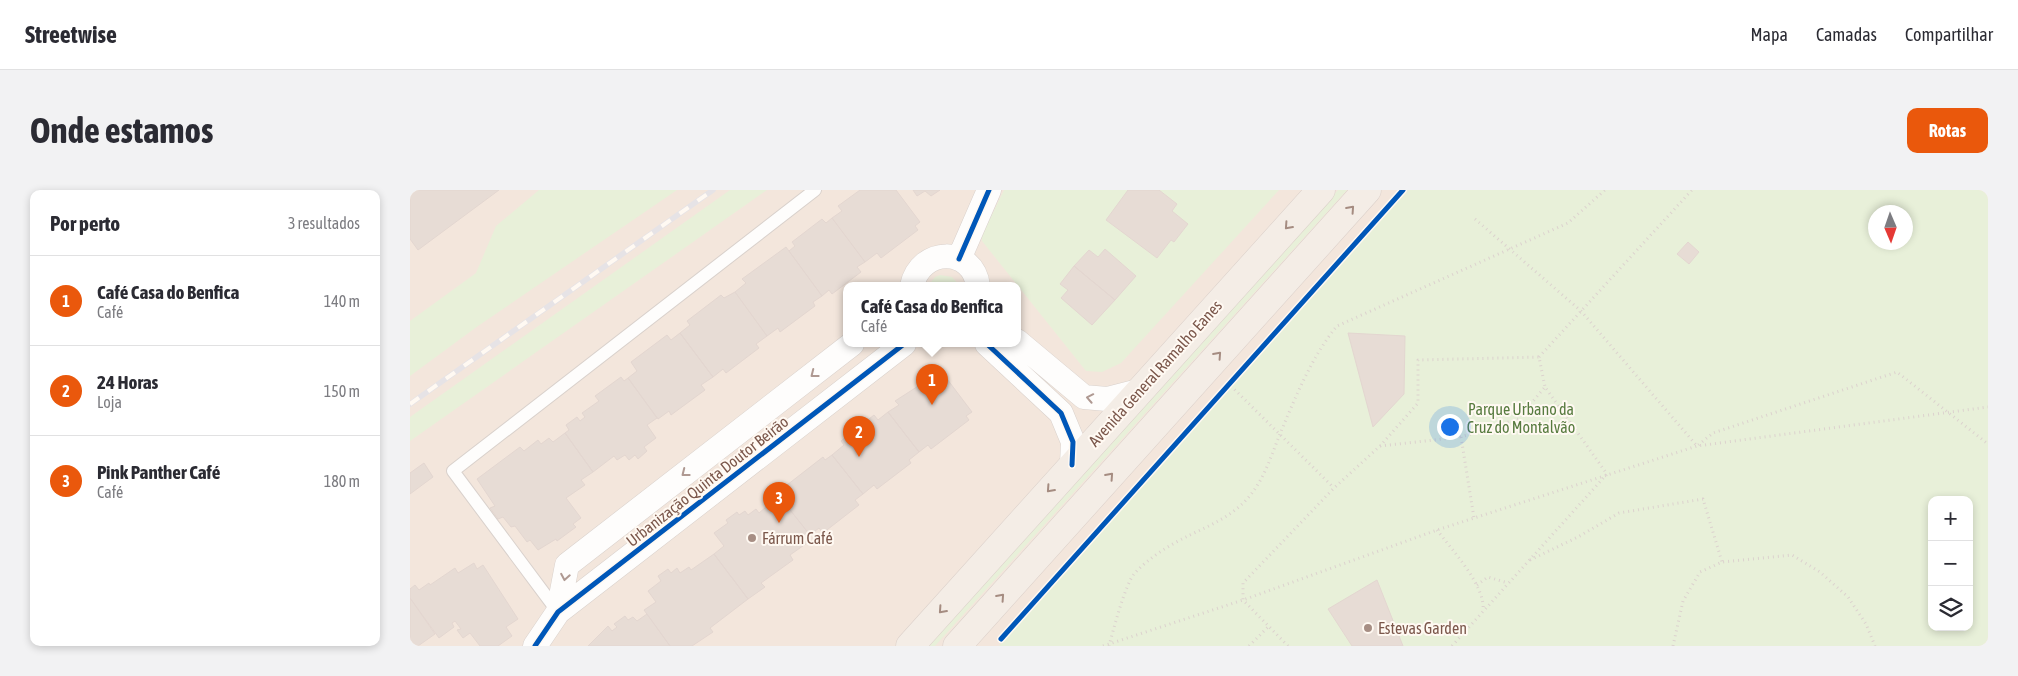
<!DOCTYPE html>
<html lang="pt">
<meta charset="utf-8">
<style>
body{margin:0;font-family:"Asap Condensed",sans-serif;background:#f2f2f3;color:#2b2b33}
.controls{position:absolute;right:15px;bottom:15px;display:grid;overflow:hidden;border-radius:10px;box-shadow:0 2px 8px #0003}
.controls button{width:45px;height:45px;display:grid;place-items:center;padding:0;border:0;border-bottom:1px solid #e1e1e2;background:#fff;color:#2b2b33;font:25px sans-serif}
.compass{position:absolute;left:1458px;top:15px;width:45px;height:45px;border-radius:50%;background:#fff;box-shadow:0 2px 8px #0003;rotate:178deg}
.you{position:absolute;left:1039px;top:236px;width:18px;height:18px;margin:-12px;border:4px solid #fff;border-radius:50%;background:#1a73e8;box-shadow:0 0 0 8px #1a73e833}
.badge{display:grid;place-items:center;width:32px;height:32px;border-radius:50%;background:#ea580c;color:#fff;font-size:16px;font-weight:700}
.pin{position:absolute;translate:-50% -41px;filter:drop-shadow(0 1px 2px #0008)}
.pin::after{content:'';position:absolute;top:26px;width:18px;height:15px;background:inherit;clip-path:polygon(0 0,100% 0,50% 100%)}
.popup{position:absolute;left:433px;top:92px;width:178px;height:65px;box-sizing:border-box;display:grid;place-content:center;border-radius:10px;background:#fff;filter:drop-shadow(0 1px 4px #0005);font-size:16px;white-space:nowrap;color:#7c7c81}
.popup b{font-size:19px;color:#2b2b33}
.popup::after{content:'';position:absolute;left:50%;top:100%;margin-left:-10px;border:10px solid transparent;border-top-color:#fff}
.list{margin:0;padding:0;list-style:none}
h2{display:flex;justify-content:space-between;align-items:center;height:65px;margin:0;padding:0 20px;font-size:21px}
h2 small{font-size:16px;font-weight:400;color:#7c7c81}
.list li{display:grid;grid-template-columns:32px 1fr auto;gap:15px;align-items:center;box-sizing:border-box;height:90px;padding:0 20px;border-top:1px solid #e1e1e2}
.list b{display:block;font-size:19px;white-space:nowrap}
.list p{margin:0;font-size:16px;white-space:nowrap;color:#7c7c81}
.list em{font-size:16px;font-style:normal;color:#7c7c81}
.icon{flex:none;width:28px;height:28px;fill:none;stroke:currentColor;stroke-width:2;stroke-linecap:round;stroke-linejoin:round}
.map{position:relative;flex:none;width:1578px;height:456px;overflow:hidden;border-radius:10px}
header{display:flex;align-items:center;gap:30px;box-sizing:border-box;height:70px;padding:0 25px;background:#fff;border-bottom:1px solid #e1e1e2}
header strong{font-size:24px}
nav{display:flex;gap:28px;margin-inline-start:auto;font-size:18px}
.intro{display:flex;align-items:center;justify-content:space-between;box-sizing:border-box;height:120px;padding:0 30px}
h1{margin:0;font-size:35px}
.button{padding:12px 22px;border-radius:10px;background:#ea580c;color:#fff;font-size:18px;font-weight:700}
main{display:flex;gap:30px;padding:0 30px}
aside{flex:1;background:#fff;border-radius:10px;box-shadow:0 2px 8px #0003}
.map>svg:first-child{display:block}
</style>
<header>
<strong>Streetwise</strong>
<nav><a>Mapa</a><a>Camadas</a><a>Compartilhar</a></nav>
</header>
<div class="intro"><h1>Onde estamos</h1><a class="button">Rotas</a></div>
<main>
<aside>
<h2>Por perto<small>3 resultados</small></h2>
<ul class="list">
<li><span class="badge">1</span><div><b>Café Casa do Benfica</b><p>Café</p></div><em>140 m</em></li>
<li><span class="badge">2</span><div><b>24 Horas</b><p>Loja</p></div><em>150 m</em></li>
<li><span class="badge">3</span><div><b>Pink Panther Café</b><p>Café</p></div><em>180 m</em></li>
</ul>
</aside>
<div class="map">
<svg width="1578" height="456" viewBox="0 0 1578 456">
<rect width="100%" height="100%" fill="#faf4ee"/>
<path fill="#f3e6dc" fill-rule="evenodd" d="M0,0H1578V456H0ZM1466,22H1496V52H1466ZM437,96H607V154H437ZM1522,310H1559V437H1522Z"/>
<path fill="#e8f0d9" fill-rule="evenodd" d="M129,0H267L68,136L0,186V131L66,83L86,36Z
M320,0H357L0,251V227Z
M594,0H869L711,173L692,182L676,181L572,51V45Z
M928,0H937L525,456H515Z
M998,0H1578V456H589ZM1466,22H1496V52H1466ZM1522,310H1559V437H1522Z
M530,85L542,87L550,96H518L525,87Z"/>
<path fill="#e7dcd5" stroke="#e3d6d0" d="M3,0H89L8,60L0,49V2Z
M450,0H486L510,32L505,36L508,40L471,68L467,63L455,72L422,28L432,21L428,16Z
M503,0H530L521,6L515,1L507,6Z
M718,0H749L767,14L762,21L778,34L764,52L761,50L747,68L696,30Z
M422,28L455,72L447,77L451,82L422,104L419,100L412,106L379,61L385,56L382,52L412,29L416,33Z
M1278,52L1289,62L1279,74L1267,64Z
M376,57L412,106L403,112L405,116L370,142L368,138L357,146L325,102L336,93L332,89Z
M695,59L726,86L705,110L664,76L679,60L688,67Z
M664,76L705,110L682,135L651,108L658,100L650,94Z
M325,102L357,146L346,154L349,158L316,183L313,179L303,187L270,143L280,135L277,131L311,105L314,108Z
M270,143L303,187L291,195L295,200L261,225L259,221L248,229L218,188L227,181L221,172L257,145L261,150Z
M938,143L995,146L994,204L963,237Z
M531,181L562,222L556,226L559,230L521,259L518,255L509,262L478,222L489,215L485,211L513,193L510,190L521,182L524,186Z
M211,187L214,191L218,188L247,228L237,235L246,248L234,257L237,261L228,269L225,265L219,270L215,265L207,270L204,266L183,282L155,243L159,240L156,235L167,227L170,231L175,227L172,223L189,211L185,206Z
M478,222L509,262L499,270L501,273L467,299L464,295L453,304L422,265L434,255L431,251L464,225L468,230Z
M155,243L183,282L171,290L175,295L156,308L171,328L163,334L166,337L147,351L146,349L128,360L120,350L117,352L105,336L101,337L93,327L88,329L80,318L85,316L67,289L110,257L114,261L128,250L131,254L139,248L143,252Z
M422,265L453,304L445,310L449,315L413,343L409,338L400,345L369,306L379,298L377,295L413,267L415,270Z
M14,273L23,287L0,304V283Z
M369,306L400,345L393,349L397,353L380,365L383,370L351,393L355,397L338,409L304,364L314,356L304,343L318,333L316,330L327,322L329,325L335,321L338,325L346,319L349,323Z
M304,364L338,409L300,438L303,442L282,456H260L234,420L246,412L238,401L251,391L248,386L258,379L261,383L267,378L270,383L279,377L281,380Z
M64,373L67,379L73,375L108,429L96,437L102,446L88,456H70L60,443L53,448L47,440L51,439L45,431L42,433L44,437L29,448L0,408V399L5,395L9,400L19,393L20,395L45,378L48,383Z
M967,390L993,456H942L918,419Z
M0,408L25,444L8,456H0Z
M237,424L260,456H178L198,436L202,441L207,437L204,434L215,426L218,430L223,427L227,431Z"/>
<g fill="none" stroke-linecap="round" stroke-linejoin="round">
<g stroke="#d9d1cc" stroke-width="14">
<path id="service" d="M148,422L43,281L405,0"/>
</g>
<g stroke="#d9d1cc" stroke-width="25">
<path id="minor" d="M549,69L579,0
M502,96C510,57 563,56 568,96
M607,151L674,207L697,209L728,201
M577,154L651,223L663,252L662,275
M148,422L157,375L442,154
M125,456L148,422L494,154"/>
</g>
<g stroke="#dbd0ca" stroke-width="29">
<path id="primary" d="M500,456L911,0
M547,456L957,0"/>
</g>
<path stroke="#dcd2ce" stroke-width="3" stroke-dasharray="1 4" stroke-linecap="butt" d="M1065,29L1171,121L1287,256L1303,243L1487,182L1578,254
M1129,167L1282,0
M821,196L924,298
M970,256L1051,247
M1027,340C1042,360 1076,396 1073,421
M1120,370L1168,347L1209,323L1293,309L1312,372
M1067,395L1078,387L1098,393
M693,456L833,410L1027,340L1287,256L1578,217
M699,456C703,441 715,395 724,384C738,368 761,354 780,345C801,335 822,326 838,308C854,290 861,266 870,244C885,208 902,166 927,136L1158,33L1195,0
M839,456L858,437
M878,456L833,410V393L924,298L970,256L1008,213V170L1129,167L1135,197
M1042,456L1197,284L1135,197L1108,229L1051,247L1064,328
M1263,456L1273,411L1290,382L1312,372L1382,365L1410,382L1438,407L1456,434L1465,456"/>
<use href="#service" stroke="#fefdfc" stroke-width="12"/>
<use href="#minor" stroke="#fefdfc" stroke-width="24"/>
<use href="#primary" stroke="#f4ede6" stroke-width="28"/>
<g stroke="#e6e3e6" stroke-width="5.5">
<path id="rail" d="M0,214L303,0"/>
</g>
<use href="#rail" stroke="#fff9f2" stroke-width="4" stroke-dasharray="11" stroke-linecap="butt"/>
<g stroke="#fff9f2" stroke-width="8">
<path id="cycleway" d="M549,69L579,0
M577,154L651,223L663,252L662,275
M591,449L993,0
M125,456L148,422L494,154"/>
</g>
<use href="#cycleway" stroke="#0057b8" stroke-width="5"/>
</g>
<defs><path id="oneway-chevron" d="M-2-3.5L2.5 0L-2 3.5" fill="none" stroke-width="1.6" stroke-linecap="round" stroke-linejoin="round" transform="scale(1.25)"/></defs>
<g stroke="#a58c81">
<use href="#oneway-chevron" transform="translate(941 19) rotate(-48)"/>
<use href="#oneway-chevron" transform="translate(878 36) rotate(132)"/>
<use href="#oneway-chevron" transform="translate(808 165) rotate(-48)"/>
<use href="#oneway-chevron" transform="translate(700 286) rotate(-48)"/>
<use href="#oneway-chevron" transform="translate(640 299) rotate(132)"/>
<use href="#oneway-chevron" transform="translate(591 407) rotate(-48)"/>
<use href="#oneway-chevron" transform="translate(532 420) rotate(132)"/>
</g>
<g stroke="#af9992">
<use href="#oneway-chevron" transform="translate(404 184) rotate(142)"/>
<use href="#oneway-chevron" transform="translate(680 208) rotate(-169)"/>
<use href="#oneway-chevron" transform="translate(275 283) rotate(142)"/>
<use href="#oneway-chevron" transform="translate(155 387) rotate(100)"/>
</g>
<g fill="#a78e84" stroke="#fff9f2" stroke-width="2">
<circle cx="342" cy="348" r="5"/>
<circle cx="958" cy="438" r="5"/>
</g>
<g text-anchor="middle" stroke-width="4" stroke-linejoin="round" paint-order="stroke">
<g font-size="16" fill="#7b574b" stroke="#fff9f2">
<text transform="translate(745 183) rotate(-48)" y="6">Avenida General Ramalho Eanes</text>
<text transform="translate(297 291) rotate(-38)" y="6">Urbanização Quinta Doutor Beirão</text>
</g>
<g font-size="16" fill="#577b3f" stroke="#fff9f2">
<text x="1111" y="225">Parque Urbano da<tspan x="1111" dy="18">Cruz do Montalvão</tspan></text>
</g>
<g font-size="16" fill="#7b574b" stroke="#fff9f2" text-anchor="start">
<text x="352" y="354">Fárrum Café</text>
<text x="968" y="444">Estevas Garden</text>
</g>
</g>
</svg>
<div class="controls">
<button>+</button>
<button>−</button>
<button><svg class="icon" aria-label="layers" viewBox="0 0 24 24"><path d="M12 4l9 5-9 5-9-5zM3 14l9 5 9-5"/></svg></button>
</div>
<svg class="compass" viewBox="-18 -18 36 36"><path d="M0-13l5 13h-10z" fill="#e53935"/><path d="M0 13l5-13h-10z" fill="#7c7c81"/></svg>
<div class="you"></div>
<div class="pin badge" style="left:522px;top:215px">1</div>
<div class="popup"><b>Café Casa do Benfica</b>Café</div>
<div class="pin badge" style="left:449px;top:267px">2</div>
<div class="pin badge" style="left:369px;top:333px">3</div>
</div>
</main>
